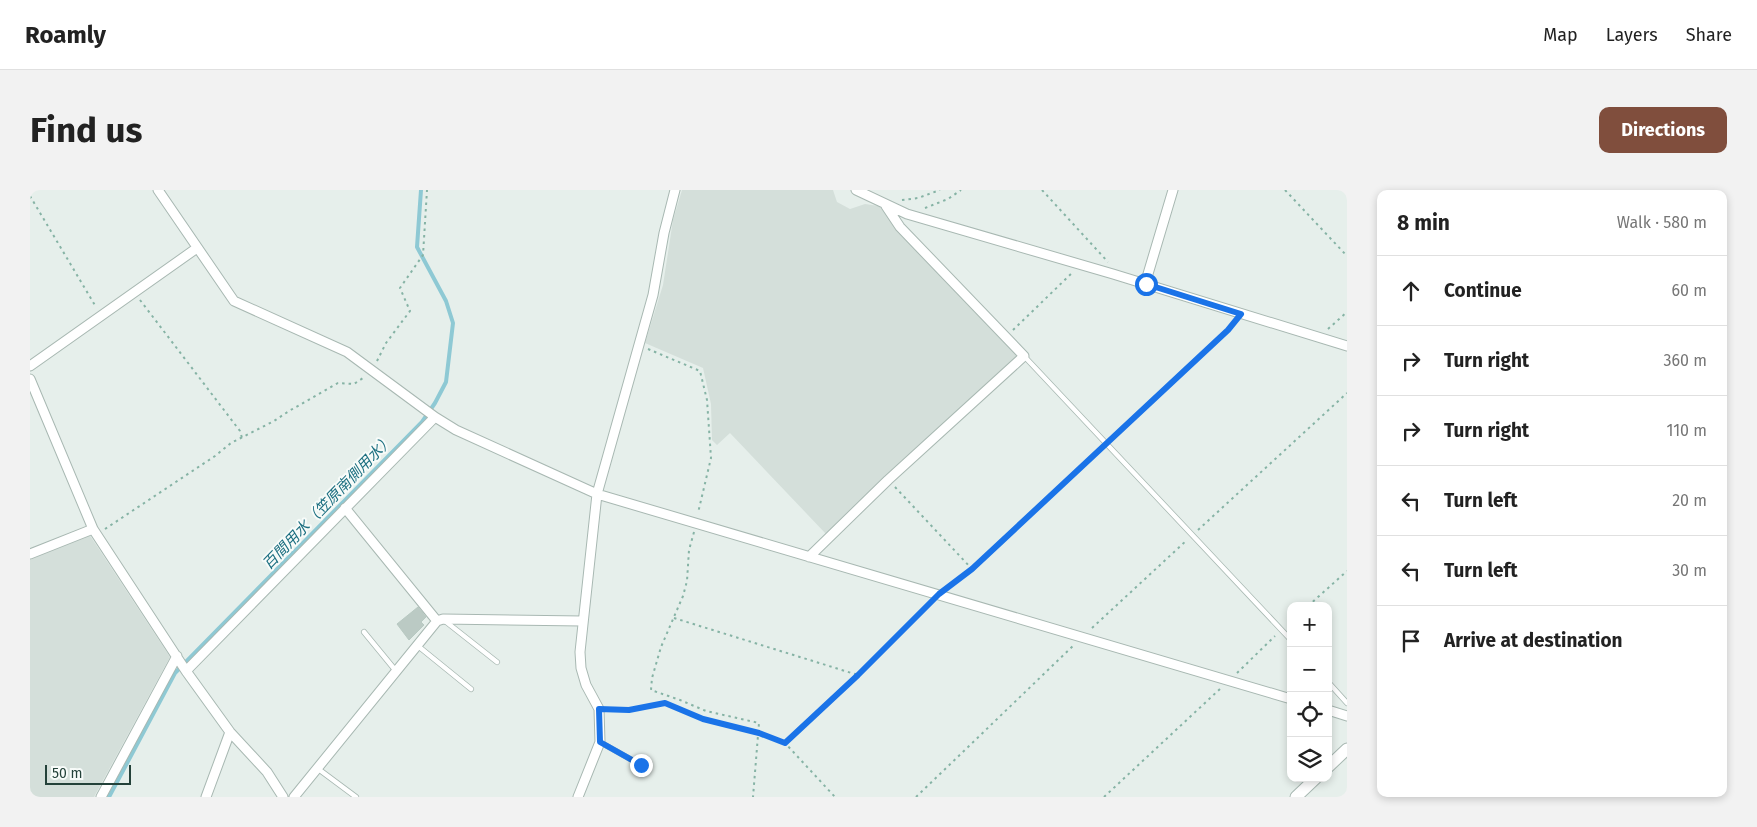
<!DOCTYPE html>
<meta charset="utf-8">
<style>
body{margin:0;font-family:"Fira Sans","Noto Sans JP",sans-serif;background:#f2f2f2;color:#222}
.controls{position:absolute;right:15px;bottom:15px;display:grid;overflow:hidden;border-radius:10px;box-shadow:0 2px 8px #0003}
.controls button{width:45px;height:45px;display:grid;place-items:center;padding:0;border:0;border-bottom:1px solid #e0e0e0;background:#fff;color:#222;font:25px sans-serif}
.scale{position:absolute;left:15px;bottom:12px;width:86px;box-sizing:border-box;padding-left:5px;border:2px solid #24423a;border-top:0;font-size:14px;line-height:18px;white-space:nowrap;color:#24423a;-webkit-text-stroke:4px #f7fbf9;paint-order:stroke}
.stop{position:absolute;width:15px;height:15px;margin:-11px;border:4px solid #1a73e8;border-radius:50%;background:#fff}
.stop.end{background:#1a73e8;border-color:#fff;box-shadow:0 1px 5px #0008}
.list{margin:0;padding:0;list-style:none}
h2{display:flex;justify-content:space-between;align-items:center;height:65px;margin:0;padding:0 20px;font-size:21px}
h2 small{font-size:16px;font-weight:400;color:#767676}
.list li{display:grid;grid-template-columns:32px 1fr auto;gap:15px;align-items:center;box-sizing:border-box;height:70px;padding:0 20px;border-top:1px solid #e0e0e0}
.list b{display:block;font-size:19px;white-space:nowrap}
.list em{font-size:16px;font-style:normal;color:#767676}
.icon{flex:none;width:28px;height:28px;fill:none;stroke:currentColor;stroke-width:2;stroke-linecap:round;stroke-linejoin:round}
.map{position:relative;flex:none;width:1317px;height:607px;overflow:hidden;border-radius:10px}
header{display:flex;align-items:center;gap:30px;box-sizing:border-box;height:70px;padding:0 25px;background:#fff;border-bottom:1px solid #e0e0e0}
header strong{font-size:24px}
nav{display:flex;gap:28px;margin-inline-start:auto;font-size:18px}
.intro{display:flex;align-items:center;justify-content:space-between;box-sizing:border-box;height:120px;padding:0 30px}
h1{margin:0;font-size:35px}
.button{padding:12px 22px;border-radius:10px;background:#804e3d;color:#fff;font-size:18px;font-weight:700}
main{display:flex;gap:30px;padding:0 30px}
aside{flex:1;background:#fff;border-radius:10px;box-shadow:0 2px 8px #0003}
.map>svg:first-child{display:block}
</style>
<header>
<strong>Roamly</strong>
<nav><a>Map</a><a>Layers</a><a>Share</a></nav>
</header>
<div class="intro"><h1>Find us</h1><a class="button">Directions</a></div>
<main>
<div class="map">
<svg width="1317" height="607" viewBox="0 0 1317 607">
<rect width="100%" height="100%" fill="#e6efeb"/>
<path fill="#d4dfda" d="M652,0H803L807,12L820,19L835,14L849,16L866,37L987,165L796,344L700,243L687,255L682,250L681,214L673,178L615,153L633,95L643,30Z
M59,344L140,467L64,607H0V369Z"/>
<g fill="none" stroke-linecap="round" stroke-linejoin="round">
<path stroke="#8ec9d4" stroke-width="4" d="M79,607L145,483L392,232L405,213L416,192L423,133L416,111L387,57L391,0"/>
</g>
<path fill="#bbcac4" stroke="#b8c9c2" d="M388,417L396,427L391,432L394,435L379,450L367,434Z"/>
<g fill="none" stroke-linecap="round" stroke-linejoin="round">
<g stroke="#a8b8b2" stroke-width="6">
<path id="service" d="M994,166L1261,450
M415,431L467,472
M334,442L366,481
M388,456L441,499
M1298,492L1317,513
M570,552L611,575
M287,578L326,607"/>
</g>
<g stroke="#a8b8b2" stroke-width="11">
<path id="minor" d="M128,0L204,111L317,162L405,227L426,240L567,304L1261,509
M826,0L877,24L1083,84L1317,156
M1115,94L1143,0
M0,176L167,58
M0,189L63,339L156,481L200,542L237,582L253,607
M315,318L407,431
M0,364L63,339
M779,367L858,290L994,166L870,37L856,16
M156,481L405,227
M1298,520L1317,526
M71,607L147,466
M176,607L200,542
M264,607L407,431L413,429L552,431
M548,607L570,552L569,519L556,495L551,478L550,462L567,304L623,105L634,43L645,0"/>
</g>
<g stroke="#a8b8b2" stroke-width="13">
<path id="tertiary" d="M1298,577L1317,559
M1266,607L1286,588"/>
</g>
<path stroke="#86b3a5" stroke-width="2" stroke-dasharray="2.5 4" stroke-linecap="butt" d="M1012,0L1078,72
M1255,0L1317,66
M0,6L66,117
M872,10L888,8L910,0
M895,18L918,9L931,0
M110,110L210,241L212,248
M1298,139L1317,122
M983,140L1042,83
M618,159L670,181L677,210L681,268L668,323
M347,171L356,153L380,121L370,98L393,65L397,0
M1083,249L1198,140L1205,131
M865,297L942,379
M75,339L185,266L201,253L244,231L259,221L308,193L324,194L333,188
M1168,340L1317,203
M664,342L659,360L657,391L653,406L631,457L622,488L621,500L650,510L676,521L729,533L723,607
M919,397L942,379L1072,259
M1278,416L1317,381
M644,428L828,485
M1062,438L1157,350
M1207,483L1245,446
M579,519L599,520L635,513L673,529L729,543L755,553L805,607
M755,553L828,485L901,413
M886,607L1044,455
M1074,607L1191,498"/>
<use href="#service" stroke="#fff" stroke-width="4.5"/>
<use href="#minor" stroke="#fff" stroke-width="9"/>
<use href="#tertiary" stroke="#fff" stroke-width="11"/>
</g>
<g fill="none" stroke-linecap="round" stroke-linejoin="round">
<path stroke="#1a73e8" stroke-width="6" d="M611,575L570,552L569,519L599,520L635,513L673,529L729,543L755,553L828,485L909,404L942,379L1198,140L1211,124L1116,94"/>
</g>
<g text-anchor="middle" stroke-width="4" stroke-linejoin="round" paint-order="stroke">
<g font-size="15" font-style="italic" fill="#1c6f80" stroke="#f7fbf9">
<text transform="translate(298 312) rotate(-46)" y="5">百間用水（笠原南側用水）</text>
</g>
</g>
</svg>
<div class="controls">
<button>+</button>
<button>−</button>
<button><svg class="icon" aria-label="locate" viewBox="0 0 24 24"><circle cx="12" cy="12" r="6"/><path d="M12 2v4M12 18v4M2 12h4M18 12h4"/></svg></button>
<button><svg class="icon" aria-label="layers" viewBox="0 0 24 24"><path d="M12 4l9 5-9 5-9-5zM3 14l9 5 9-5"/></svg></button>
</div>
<div class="scale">50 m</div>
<div class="stop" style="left:1116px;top:94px"></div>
<div class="stop end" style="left:611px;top:575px"></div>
</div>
<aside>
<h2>8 min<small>Walk · 580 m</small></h2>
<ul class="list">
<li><svg class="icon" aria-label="ahead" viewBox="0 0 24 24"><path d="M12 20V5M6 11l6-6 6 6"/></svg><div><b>Continue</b></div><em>60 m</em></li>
<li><svg class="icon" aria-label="right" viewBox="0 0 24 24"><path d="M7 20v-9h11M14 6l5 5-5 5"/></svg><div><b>Turn right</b></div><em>360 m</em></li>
<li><svg class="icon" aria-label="right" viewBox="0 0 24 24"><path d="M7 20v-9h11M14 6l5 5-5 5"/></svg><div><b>Turn right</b></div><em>110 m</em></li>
<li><svg class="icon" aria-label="left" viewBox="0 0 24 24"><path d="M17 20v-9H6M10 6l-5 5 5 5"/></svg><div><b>Turn left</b></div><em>20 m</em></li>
<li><svg class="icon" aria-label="left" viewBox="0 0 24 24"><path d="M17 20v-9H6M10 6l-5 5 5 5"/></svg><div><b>Turn left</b></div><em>30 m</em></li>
<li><svg class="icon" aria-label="arrive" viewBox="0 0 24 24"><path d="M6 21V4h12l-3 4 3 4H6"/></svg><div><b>Arrive at destination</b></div></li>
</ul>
</aside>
</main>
